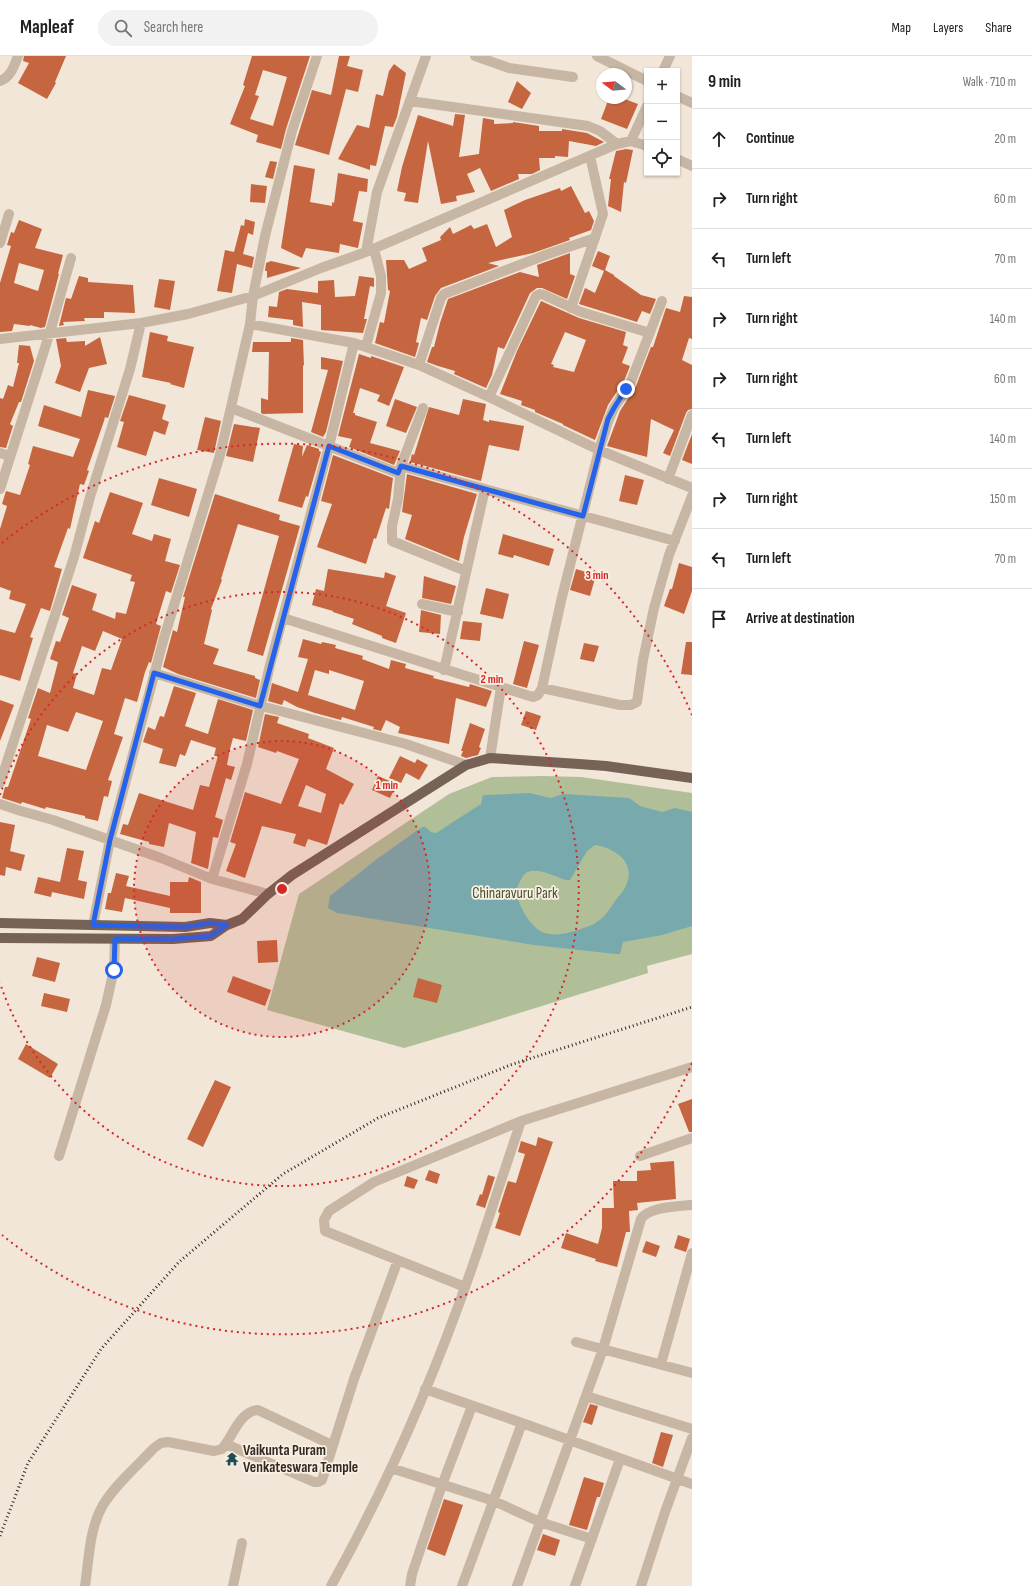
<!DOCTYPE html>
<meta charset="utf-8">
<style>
body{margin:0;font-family:"Sofia Sans Condensed",sans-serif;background:#f2f2f2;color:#202124}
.controls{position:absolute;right:12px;top:12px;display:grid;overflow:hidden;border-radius:0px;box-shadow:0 1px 3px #0004}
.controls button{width:36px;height:36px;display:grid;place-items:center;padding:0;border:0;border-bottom:1px solid #e0e0e0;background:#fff;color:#202124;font:20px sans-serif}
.compass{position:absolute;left:596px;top:12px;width:36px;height:36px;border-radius:50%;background:#fff;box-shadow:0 1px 3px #0004;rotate:286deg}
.stop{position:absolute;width:12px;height:12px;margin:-9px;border:3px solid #2563eb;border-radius:50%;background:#fff}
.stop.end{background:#2563eb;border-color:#fff;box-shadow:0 1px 4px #0008}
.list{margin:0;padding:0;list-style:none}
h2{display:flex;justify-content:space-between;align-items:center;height:52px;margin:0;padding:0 16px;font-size:17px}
h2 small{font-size:13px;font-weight:400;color:#757577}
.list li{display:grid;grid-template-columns:26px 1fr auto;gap:12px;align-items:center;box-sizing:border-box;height:60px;padding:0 16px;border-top:1px solid #e0e0e0}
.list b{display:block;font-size:15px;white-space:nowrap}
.list em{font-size:13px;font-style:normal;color:#757577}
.icon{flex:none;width:22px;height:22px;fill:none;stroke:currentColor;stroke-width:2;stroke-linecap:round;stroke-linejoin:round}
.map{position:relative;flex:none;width:692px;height:1530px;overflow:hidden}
header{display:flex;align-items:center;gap:24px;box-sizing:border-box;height:56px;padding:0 20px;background:#fff;border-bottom:1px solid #e0e0e0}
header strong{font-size:19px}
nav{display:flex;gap:22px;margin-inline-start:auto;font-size:14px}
.search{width:280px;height:36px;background:#f2f2f2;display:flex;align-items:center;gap:10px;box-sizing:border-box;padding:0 14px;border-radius:22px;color:#757577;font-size:15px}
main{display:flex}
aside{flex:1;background:#fff}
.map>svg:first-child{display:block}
</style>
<header>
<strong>Mapleaf</strong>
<div class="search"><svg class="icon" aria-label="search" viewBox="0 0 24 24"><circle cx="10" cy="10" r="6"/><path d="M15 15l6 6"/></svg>Search here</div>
<nav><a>Map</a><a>Layers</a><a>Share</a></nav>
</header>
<main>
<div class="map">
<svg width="692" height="1530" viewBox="0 0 692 1530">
<rect width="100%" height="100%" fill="#f1e6d7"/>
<path fill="#b0bf98" d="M543,720L581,721L692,737V898L647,910L648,917L465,974L404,992L267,954L299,838L449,738L492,721Z"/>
<path fill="#77a9ad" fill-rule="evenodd" d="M529,737L551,742L563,738L629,742L640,750L662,756L675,752L692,756V870L662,879L623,886L620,898H616L534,889L337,857L328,852L330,840L377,803L422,771H425L431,776L436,777L481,748L483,739H486ZM595,789C614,792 635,805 627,827C625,834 619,840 615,845C606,859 600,867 584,872C571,876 558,881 545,877C532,874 515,846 517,833C518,829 520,825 522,822C524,818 526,816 531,815C542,813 556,821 566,824H570L587,795Z"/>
<path fill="#c66640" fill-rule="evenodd" d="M24,0H66L55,26L56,27L47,43L18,27L29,7L23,5Z
M252,0H310L286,73L281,93L256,86L258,79L230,68L245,30L243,29ZM263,14L287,21L273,70L250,63L259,40L255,39Z
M339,0H350L347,10L363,14L358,36L346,33L329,99L295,89L312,34L331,39Z
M394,8L406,17L397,61L393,71L385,70L376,110L370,109V114L338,103L357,69L369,72L376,38L383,40L389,15Z
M517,25L531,37L522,53L508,46Z
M609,42H622L638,48L627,73L601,63Z
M455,58L465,59L459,101L479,98L483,62L494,64V68L513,67V66L539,70V75H562V73L587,77L604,86L596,90L569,85L568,101L555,100V102H539L540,114L532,118H518L519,123L491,135L480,112L467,118L475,136L456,140L457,145L441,148L428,85L418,147L404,145L406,137L397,135L402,111L418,59L453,70Z
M626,93L633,94L626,127L624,126L621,156L608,150L611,123H609L616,95Z
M270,105L277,106L273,123L265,121Z
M294,109L315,113L310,146L332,150V146L334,147L338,117L368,123L367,136L359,135L353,165L363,167L358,192L340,188L339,197L306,192L302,202L281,192Z
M251,128L267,130L265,147L250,146Z
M571,130L585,157L589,155L594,165L591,174L569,182L570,184L533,197L488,207L499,210L441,232L435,240L427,264L421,262L416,286L419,287L415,301L375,287L380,266L384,267L390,235L388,234L386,204H404L409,213L427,205L422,192L441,184L440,181L450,171L453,178L471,169L474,173L487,168L496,191L512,181L504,154L525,144L560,132L561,135Z
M245,163L255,166L253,179L248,177L243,198L254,201L252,212L237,208L232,237L217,235L225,194L234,196L241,169L244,170Z
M19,164L42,173L35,192L63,199L58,218H59L45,271L41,272L30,269V270L14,268L12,275L1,276H0V227L11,190L7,189L11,176L14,177ZM19,207L44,214L38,235L14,227Z
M598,195L610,200L605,214L614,219V220L641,239L656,243L650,258L642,255L637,266L579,248L585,232L595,237L604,215L592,210Z
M570,197V218L575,220L567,243L542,232H537L530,237L504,293L498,291L492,319L486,332L454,318L455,315L438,310L427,306L432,291H434L440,267L448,243L520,216L539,221L537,209Z
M271,205L301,212L267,222V215H265L266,207Z
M79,220L88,222V226L133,229L135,257L104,256V262H84L85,265L63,266L64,269L59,270L66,242L71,243Z
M359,220L374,222V231L370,230L364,263H367L363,277L321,274V249L302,246L303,271L293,269V264L268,261L269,250L277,251L279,236L287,233L318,237V225L334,224L335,241L355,240Z
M159,223L175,225L170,254L154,251Z
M684,240L692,241V283L689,282L682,304L692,309V353L688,354L686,357L670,400L663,397L674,374L651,363L647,401L607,390L620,355L636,330L651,291H653L666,252L680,256Z
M541,245L579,262L626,276L623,289L628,291L622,307L630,310L624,325L608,349L595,384L563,369V368L535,356V354L521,349L522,345L500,338L517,295ZM565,276L586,284L574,316L553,311L554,309L551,308Z
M150,276L168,280L167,285L194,291L184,332L170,328L171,327L142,321Z
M100,281L107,308L89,312L80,336L55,327L61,310L56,283L66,282L67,286L85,285V290Z
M291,282L303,284L304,310L303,309V357L263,358L261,357V342L268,344L269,296H252L253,286H291Z
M19,289L30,290L34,305L21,346H19L10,368L13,370L6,392L0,391V342L3,343L8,329L13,331L19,307H17Z
M359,298L371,302V300L404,311L389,350L377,345L380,339L360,332L353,357H355V359L377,366L370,387L400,395L394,409L349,391L352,383L338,380Z
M321,301L343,305L326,376L323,381L311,376L328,314L321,313Z
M88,334L115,340L108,362L105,361L104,365L87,414L89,415L84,429L80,428L70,473L68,472L54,511L62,513L50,555L41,552L30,581L33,582L20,625L0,619V573L15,577L26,548L9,543L11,535L0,531V473L7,450L2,448L6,435L20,439L30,409L28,408L33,390L73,401L80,383L38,370L44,349L81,361Z
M129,339L166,349L162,363L169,366L165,379L154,375L146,400L117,391L124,366L120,365Z
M395,343L417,351L406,377L386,370Z
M463,343L486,348L483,364L489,366V364L524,370L519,395L489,389L481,425L410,406L412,398L414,399L429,351L459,359Z
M205,361L221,365L214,397L197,394Z
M234,368L260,372L253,406L226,400Z
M692,378V408L682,404Z
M294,388L303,390L302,401L307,389L319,393V395L321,396L308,441L306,440L302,452L278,445Z
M333,399L393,422L389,453L386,452L376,483L374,482L366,508L317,491L332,448L321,445Z
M407,418L477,438L464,481L459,505L405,483L412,459L402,456Z
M625,419L644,424L637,449L619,445Z
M159,422L197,433L189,461L151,449Z
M110,436L143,447L132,478L152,485L154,478L171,483L165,505L180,509L171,537L166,535L156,568L161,570L151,607L149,606L145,616L137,646L125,642L114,678L123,681L108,724L112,725L108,741L104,740L98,765L85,762V760L46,751L45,753L22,746L21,748L2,742L5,731H8L31,663L28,662L38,632L50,637L58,606L50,603L56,585L60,586L69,562L62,559L72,529L97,538L92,554L115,563L116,556L126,558L135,526L130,525L132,519L83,502L95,465L99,467ZM103,575L122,583L111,614L102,612L94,639L73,632L77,618L73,617L82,590L95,595ZM76,656L103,665L86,714L38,700L47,669L68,676Z
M215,438L280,459L279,464L300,470L263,600L247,595L279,480L238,468L221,523L222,524L211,553L212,554L204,588L219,593L213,608L255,620V622L260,624L256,642L178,618L163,611L173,574L177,576L185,541H183Z
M503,478L554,493L549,510L514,499L513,502L498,498Z
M679,507L692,511V535L684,558L664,550L670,533H672Z
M328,513L384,522L385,516L396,520L386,550L406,557L396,587L382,582V580L352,568L354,563L333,556V555L312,549L316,533L324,535Z
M576,513L596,519L590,540L570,534Z
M424,520L456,530L451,548L422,542Z
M486,532L509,538L503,563L480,558Z
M421,554L441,559L440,578L419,576Z
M463,565L482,567L480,585L460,583Z
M303,583L321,588L322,586L336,589L335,592L363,600L362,603L389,613L391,604L406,608L405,612L434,620L433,622L469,631L470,628L492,635L486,651L456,642L449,688L398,677L400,671L386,664L381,675L373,673L374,671L342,661L341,664L315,657L297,651L284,644L282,649L268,645L272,627L298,636L308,603L298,601ZM315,614L329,618V614L364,625L355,654L308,639Z
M524,585L539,589L527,632L513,628Z
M686,586H692V619L681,618Z
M584,587L599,590L594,606L580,603Z
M174,630L196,637L185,670L208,678L218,643L253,654L246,685L233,682L230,693L227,709L235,711L231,724L226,722L215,761L223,764L218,782L213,781L208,813L191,807L196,776L169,767L164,791L149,788V786L120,778L123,768L128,769L139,737L193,754L200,729L209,731L218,700H214L216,692L191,684L185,700L180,698L176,711L159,707L163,693L143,686L148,671L155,674L160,660L164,661Z
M0,644L14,649L0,685Z
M526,655L541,660L536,674L521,669Z
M265,658L279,661L277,667L309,678L308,682L334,692L326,713L354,728L343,749L340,747L327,789L308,783L305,791L293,787L296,778L262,770L245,822L226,815L236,788L230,786L245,736L281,748L299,703L277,695L276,697L258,691ZM306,729L326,738L321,757L298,750Z
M470,667L485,673L479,691L481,692L478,699L466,702L461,700L463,695H461Z
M400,700L415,707L417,703L428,709L419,724L406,717L401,727L389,722Z
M378,720L397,728L390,742L372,734Z
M0,766L15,769L10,795L25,799L21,815L6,811L5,820L0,819Z
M67,792L84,795L78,824L87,826L84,843L52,836L51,841L34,837L38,821L60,826Z
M116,817L129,820L126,830L170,840V826H188L189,821L201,826V857H170V852L125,842L122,856L105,853L108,837H111Z
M277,884L278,906L258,907L257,885Z
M37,901L60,907L55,926L32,920Z
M233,920L271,934L265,950L227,936Z
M418,922L442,929L437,947L413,941Z
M44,937L70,943L67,956L41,950Z
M26,988L58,1008L50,1022L18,1003Z
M215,1024L231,1031L203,1091L187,1083Z
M692,1043V1076H689L678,1048Z
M538,1081L553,1086L520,1180L495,1172L500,1157L498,1156L508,1125L516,1127L525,1098L518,1096L521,1085L536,1090Z
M674,1105L676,1143L637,1147L638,1154L629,1155L630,1176H626L617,1211L595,1205L596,1203L561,1192L566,1177L598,1188L602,1172V1152H614L613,1125H637V1115L651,1114L650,1107Z
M429,1114L440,1118L437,1128L425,1124Z
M488,1119L495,1121L485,1152L476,1149L480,1138L482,1139Z
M407,1120L418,1124L414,1133L404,1130Z
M678,1179L690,1183L686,1196L674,1192Z
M646,1185L660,1190L656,1201L642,1196Z
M590,1348L598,1350L592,1369L583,1366Z
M661,1376L673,1379L663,1411L652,1407Z
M584,1421L604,1427L600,1441H597L587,1474L569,1469Z
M444,1443L463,1449L445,1500L427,1493Z
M543,1478L560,1484L555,1500L537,1494Z"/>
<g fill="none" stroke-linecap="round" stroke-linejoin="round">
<path stroke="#c8b6a4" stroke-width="10" d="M475,0L509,12L573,21
M597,0L647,25
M663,15L670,0
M0,25C11,21 14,10 18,0
M677,40L692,47
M410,45L588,70L600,75L617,88
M631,85L647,50
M677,103L692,110
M0,187L9,158
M366,196L617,88L631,85L647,90
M571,252L603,158L590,100
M250,268L354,287L419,309L489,341L599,394L692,432
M0,283L141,267L188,258L253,240L321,212L366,196L377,136L426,0
M366,290L381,237V220L374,193
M419,309L441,242L444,238L548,198L595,182
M489,341L536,240L540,238L544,239L581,256L650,277
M231,352L398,417
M0,397L10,400
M399,415L423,352
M668,423L692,359
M0,433L50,276L71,202
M466,515L392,485V470L398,443L401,410L675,485
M422,548L458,556
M283,562L501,631
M444,614L485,433
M154,617L261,650L406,688L466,709
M542,632L620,649H631L637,646L643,604L654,552L669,499L692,440
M490,702L501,631L533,641L538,639L542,632L561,545L599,394L609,363L614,352L630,328L662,245
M0,727L74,501L90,441L130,313L141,267
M0,748L21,755L53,764L161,802L212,823L268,838
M212,823L247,708L270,609L329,390L354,287
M93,869L110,784L164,582L220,399L250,268L253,240L265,180L292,75L317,0
M59,1100L106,949L114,913L115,883
M640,1100L692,1082
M465,1231L325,1175L324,1164L329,1155L374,1126L521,1065
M576,1286L692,1317
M661,1308L692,1197
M425,1333L522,1367
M586,1340L692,1373
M226,1388L314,1426H318L322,1424L354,1323L398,1204
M391,1412L494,1445L540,1466L592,1483
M85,1530C89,1504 89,1473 103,1449C116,1428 137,1410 154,1392L161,1387L168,1386L214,1395L222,1393C233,1380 240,1355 258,1354L332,1389
M233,1530L242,1487
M331,1530C390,1424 438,1312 477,1197C492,1153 506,1109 521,1065L692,1011
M410,1530L412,1518L442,1429L472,1350
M462,1530L522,1367L692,1428
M517,1530L603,1293L641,1163C648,1151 679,1150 692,1149
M575,1530L620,1403
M641,1530L665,1456L692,1382"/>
<path stroke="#766256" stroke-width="10" d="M0,867L185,871L210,867L227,869
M0,882L173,883L211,880L227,869L242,863L268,838L292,819L466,709L490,702L579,708L606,710L692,722"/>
<path stroke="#342a25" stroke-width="3" stroke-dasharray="1 3" stroke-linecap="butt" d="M0,1480L28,1407L101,1293L179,1206L283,1118L378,1062L513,1008L692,951"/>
</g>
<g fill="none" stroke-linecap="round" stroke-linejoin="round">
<path stroke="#2563eb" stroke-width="5" d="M114,914L115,883H174L211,880L227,869L210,867L185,871L93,869L110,784L154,617L260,650L329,390L398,417L401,410L583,460L608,363L614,352L626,333"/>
</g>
<circle cx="282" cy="833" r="148" fill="#d62828" fill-opacity=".12"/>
<g fill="none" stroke="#d62828" stroke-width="2" stroke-dasharray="2 4">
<circle cx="282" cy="833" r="148"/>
<path d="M0 739A297 297 0 1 1 0 927"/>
<path d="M692 1007A445 445 0 0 1 2 1179M2 487A445 445 0 0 1 692 659"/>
</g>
<defs>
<g id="temple-bare" transform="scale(1.08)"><path d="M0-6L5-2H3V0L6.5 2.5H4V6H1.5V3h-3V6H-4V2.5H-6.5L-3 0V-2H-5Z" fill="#1c4e54" stroke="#f9f0e3" stroke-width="2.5" paint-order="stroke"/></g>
</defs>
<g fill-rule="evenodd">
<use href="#temple-bare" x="232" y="1403"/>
</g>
<g text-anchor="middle" stroke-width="3.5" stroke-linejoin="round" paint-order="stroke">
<g font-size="15" fill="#415229" stroke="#f9f0e3">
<text x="515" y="842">Chinaravuru Park</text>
</g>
<g font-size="15" font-weight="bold" fill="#342a25" stroke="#f9f0e3" text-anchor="start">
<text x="243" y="1399">Vaikunta Puram<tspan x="243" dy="17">Venkateswara Temple</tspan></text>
</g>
</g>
<circle cx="282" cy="833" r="6" fill="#d62828" stroke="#f9f0e3" stroke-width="2"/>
<g font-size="12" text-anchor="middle" font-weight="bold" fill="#d62828" stroke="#f9f0e3" stroke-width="3.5" stroke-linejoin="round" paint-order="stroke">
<text x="597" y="523">3 min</text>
<text x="492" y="627">2 min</text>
<text x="387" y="733">1 min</text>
</g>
</svg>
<div class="controls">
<button>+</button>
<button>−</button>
<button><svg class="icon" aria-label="locate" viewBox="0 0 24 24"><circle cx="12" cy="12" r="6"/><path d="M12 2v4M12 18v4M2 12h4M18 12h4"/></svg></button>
</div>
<svg class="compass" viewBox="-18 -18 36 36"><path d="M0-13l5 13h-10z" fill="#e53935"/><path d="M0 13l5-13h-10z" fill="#757577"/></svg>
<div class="stop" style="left:114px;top:914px"></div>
<div class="stop end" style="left:626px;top:333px"></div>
</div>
<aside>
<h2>9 min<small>Walk · 710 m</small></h2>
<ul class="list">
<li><svg class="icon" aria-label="ahead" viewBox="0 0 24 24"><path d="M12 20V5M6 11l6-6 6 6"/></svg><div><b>Continue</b></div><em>20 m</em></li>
<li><svg class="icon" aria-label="right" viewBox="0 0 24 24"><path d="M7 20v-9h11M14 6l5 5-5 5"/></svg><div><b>Turn right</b></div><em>60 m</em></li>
<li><svg class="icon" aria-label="left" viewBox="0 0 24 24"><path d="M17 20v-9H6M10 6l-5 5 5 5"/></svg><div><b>Turn left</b></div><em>70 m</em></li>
<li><svg class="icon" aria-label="right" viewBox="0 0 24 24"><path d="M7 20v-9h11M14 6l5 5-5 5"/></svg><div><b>Turn right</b></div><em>140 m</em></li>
<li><svg class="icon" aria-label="right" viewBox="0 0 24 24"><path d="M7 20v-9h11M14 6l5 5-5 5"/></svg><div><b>Turn right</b></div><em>60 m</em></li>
<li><svg class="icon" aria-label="left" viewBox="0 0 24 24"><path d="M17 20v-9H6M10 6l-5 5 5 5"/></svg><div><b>Turn left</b></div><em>140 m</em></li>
<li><svg class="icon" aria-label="right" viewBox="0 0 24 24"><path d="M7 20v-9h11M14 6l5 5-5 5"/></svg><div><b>Turn right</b></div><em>150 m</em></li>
<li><svg class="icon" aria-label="left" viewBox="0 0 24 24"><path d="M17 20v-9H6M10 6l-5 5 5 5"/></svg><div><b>Turn left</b></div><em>70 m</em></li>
<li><svg class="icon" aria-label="arrive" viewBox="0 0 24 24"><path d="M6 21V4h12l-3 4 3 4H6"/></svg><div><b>Arrive at destination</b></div></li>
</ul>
</aside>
</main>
